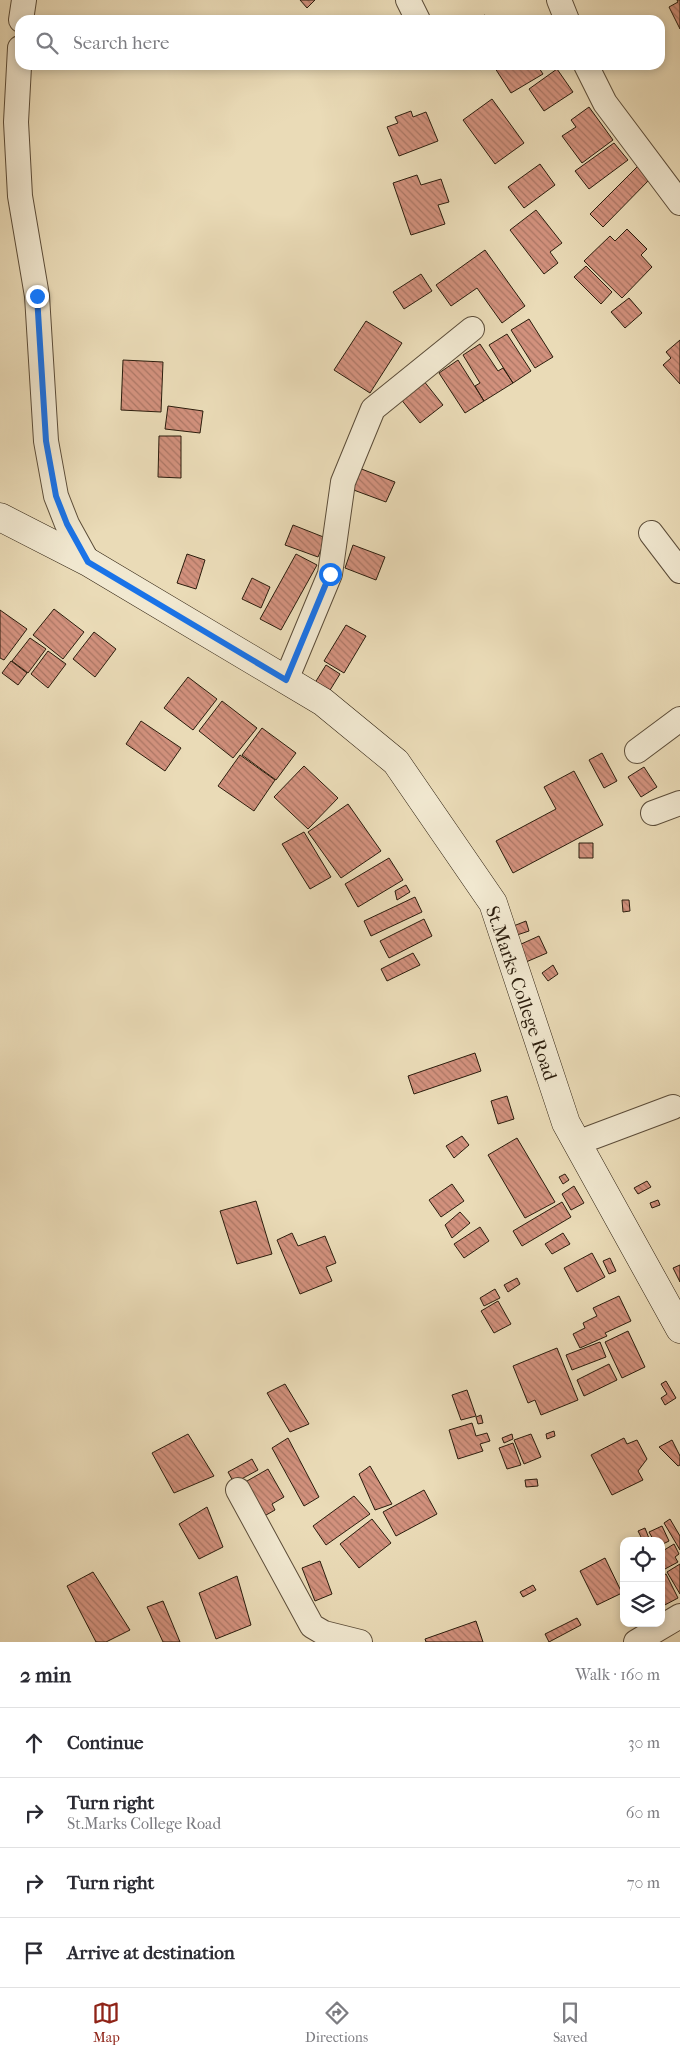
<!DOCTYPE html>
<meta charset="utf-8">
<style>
body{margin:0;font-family:"IM FELL French Canon",serif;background:#f2f2f3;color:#2b2b33}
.controls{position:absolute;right:15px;bottom:15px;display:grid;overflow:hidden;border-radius:10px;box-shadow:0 2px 8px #0003}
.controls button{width:45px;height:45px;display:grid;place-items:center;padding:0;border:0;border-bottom:1px solid #e1e1e2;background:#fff;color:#2b2b33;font:25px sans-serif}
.stop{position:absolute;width:15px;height:15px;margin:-11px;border:4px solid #1a73e8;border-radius:50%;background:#fff}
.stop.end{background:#1a73e8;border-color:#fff;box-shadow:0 1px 5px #0008}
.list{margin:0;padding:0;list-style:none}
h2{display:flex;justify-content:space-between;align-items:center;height:65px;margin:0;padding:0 20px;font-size:21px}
h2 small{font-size:16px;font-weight:400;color:#7c7c81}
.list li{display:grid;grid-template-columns:32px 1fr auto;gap:15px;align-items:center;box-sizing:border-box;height:70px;padding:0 20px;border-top:1px solid #e1e1e2}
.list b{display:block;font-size:19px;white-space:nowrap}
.list p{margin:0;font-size:16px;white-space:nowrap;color:#7c7c81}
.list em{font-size:16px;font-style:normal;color:#7c7c81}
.icon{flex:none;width:28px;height:28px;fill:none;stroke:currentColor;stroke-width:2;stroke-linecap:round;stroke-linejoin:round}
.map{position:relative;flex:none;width:680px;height:1642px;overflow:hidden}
.search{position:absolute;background:#fff;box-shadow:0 2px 8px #0003;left:15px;right:15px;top:15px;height:55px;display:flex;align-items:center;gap:12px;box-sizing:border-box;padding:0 18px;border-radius:15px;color:#7c7c81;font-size:19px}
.sheet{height:345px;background:#fff}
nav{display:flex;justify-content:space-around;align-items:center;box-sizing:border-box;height:70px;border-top:1px solid #e1e1e2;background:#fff;font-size:14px;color:#7c7c81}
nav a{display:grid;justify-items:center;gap:2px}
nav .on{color:#8f2418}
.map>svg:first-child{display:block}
</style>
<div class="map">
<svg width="680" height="1642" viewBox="0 0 680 1642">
<defs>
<pattern id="building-back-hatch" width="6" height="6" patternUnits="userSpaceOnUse" patternTransform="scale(1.25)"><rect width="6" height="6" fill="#d2917d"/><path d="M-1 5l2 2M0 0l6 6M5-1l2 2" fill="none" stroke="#ab7665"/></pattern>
</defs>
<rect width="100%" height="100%" fill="#eadbb7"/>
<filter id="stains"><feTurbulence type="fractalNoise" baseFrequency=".004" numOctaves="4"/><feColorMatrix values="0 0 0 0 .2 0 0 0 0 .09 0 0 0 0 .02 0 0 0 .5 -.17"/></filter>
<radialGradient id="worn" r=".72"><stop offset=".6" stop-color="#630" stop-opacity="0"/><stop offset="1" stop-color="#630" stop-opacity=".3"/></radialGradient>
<path fill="url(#building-back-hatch)" stroke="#2b1d0d" d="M300,0H315L307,8Z
M677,0H680V29L669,7L678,2Z
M485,15L488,20H474Z
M453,65H464L455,69Z
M493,65H537L543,74L511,93Z
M557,69L573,92L544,111L529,89Z
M492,99L524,143L495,164L463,120Z
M589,107L613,140L582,163L562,136L576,127L571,120Z
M411,111L413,117L426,112L438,141L399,156L387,127L398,123L395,117Z
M614,143L628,160L589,189L575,171Z
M540,164L555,185L524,208L508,187Z
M638,166L651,178L603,227L590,214Z
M417,175L421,185L441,179L449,202L438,205L445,224L411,235L393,183Z
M536,210L562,243L550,252L558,263L544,274L510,230Z
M627,229L647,249L641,255L652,267L622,298L584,261L610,236L615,241Z
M485,250L525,306L502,323L477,288L451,306L436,285Z
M586,266L612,292L601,304L574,277Z
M421,274L432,291L404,309L393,292Z
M629,298L642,313L625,328L611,312Z
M529,319L553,357L535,368L511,330Z
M366,321L402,343L370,393L334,370Z
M507,334L531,371L513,383L489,345Z
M680,340V384L663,365L671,358L666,352Z
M480,344L498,371L503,368L513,383L484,401L475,386L480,383L463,355Z
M123,360L163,362L161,412L121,410Z
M458,360L484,401L465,413L439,373Z
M423,380L443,405L420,423L400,398Z
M168,406L203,411L200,433L165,429Z
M159,436H181V478L158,477Z
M359,468L395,482L386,502L351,489Z
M293,525L326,538L318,557L285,545Z
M353,545L385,557L376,580L345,568Z
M187,554L205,560L196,589L177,583Z
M296,554L317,565L281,630L260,619Z
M252,578L270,587L261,608L242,599Z
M54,609L84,632L63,659L33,635Z
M0,610L27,629L4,660L0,658Z
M346,625L366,636L344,673L324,661Z
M94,632L116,649L95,677L73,659Z
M30,638L46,649L28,673L12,661Z
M48,651L66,664L48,688L31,674Z
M11,661L27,673L18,685L2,673Z
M326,665L340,674L327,695L313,686Z
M188,677L217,699L193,730L164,708Z
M222,701L257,728L233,758L199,731Z
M141,721L181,748L165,771L126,744Z
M262,728L296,753L276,780L242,755Z
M602,753L617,781L604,788L589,760Z
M240,755L275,780L254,811L218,786Z
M304,766L338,798L308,829L274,797Z
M644,767L657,787L641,797L628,777Z
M574,771L603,825L513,873L496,841L556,809L544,787Z
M348,804L381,851L341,878L308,832Z
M304,832L331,877L310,889L282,844Z
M579,843H593V858H579Z
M389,858L403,880L358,907L345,884Z
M406,885L410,892L397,900L395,891Z
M415,897L422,912L371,936L364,921Z
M622,900H629L630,911L623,912Z
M424,919L432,936L389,958L380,941Z
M526,921L529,931L514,936L511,927Z
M539,936L547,953L526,962L519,945Z
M413,953L420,965L387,981L381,969Z
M553,965L558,974L548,981L542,973Z
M475,1053L481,1071L414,1094L408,1076Z
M507,1096L514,1119L498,1124L491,1101Z
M462,1136L469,1145L454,1158L446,1146Z
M517,1138L555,1202L525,1218L488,1155Z
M565,1174L569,1180L563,1184L559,1177Z
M647,1181L651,1187L638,1194L634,1188Z
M452,1184L464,1201L441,1217L429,1200Z
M574,1186L584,1203L571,1210L562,1194Z
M658,1200L660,1205L652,1208L650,1203Z
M256,1201L272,1254L237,1264L220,1211Z
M562,1202L571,1217L522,1246L513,1231Z
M460,1212L470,1223L452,1238L445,1225Z
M480,1227L489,1241L464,1258L454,1244Z
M292,1233L298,1246L325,1236L336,1263L326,1267L332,1281L300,1294L277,1240Z
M563,1233L570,1244L552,1254L545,1244Z
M592,1253L605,1277L577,1292L564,1268Z
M610,1258L616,1271L609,1274L603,1261Z
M680,1265V1282L673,1268Z
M517,1278L520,1284L508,1292L504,1285Z
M495,1289L500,1298L484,1306L480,1298Z
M619,1296L631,1321L605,1333L607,1336L580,1348L573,1334L585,1328L583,1323L597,1316L593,1308Z
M498,1301L511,1324L494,1333L481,1311Z
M628,1331L645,1367L622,1378L605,1342Z
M600,1342L606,1357L572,1370L566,1355Z
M557,1348L578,1400L541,1415L535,1400L528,1403L513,1366Z
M609,1364L617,1380L584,1396L577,1380Z
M666,1381L676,1398L665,1405L661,1398L667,1394L661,1384Z
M285,1384L309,1424L290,1432L267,1393Z
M467,1390L476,1416L461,1420L452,1395Z
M481,1415L483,1423L478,1424L476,1417Z
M472,1423L476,1436L487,1433L490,1441L480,1444L483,1451L458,1459L449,1430Z
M554,1431L555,1436L547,1439L546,1434Z
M188,1434L214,1476L174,1493L152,1453Z
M512,1434L513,1439L504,1443L502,1438Z
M531,1434L541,1457L524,1464L514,1440Z
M288,1438L319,1497L304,1506L272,1448Z
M624,1438L627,1444L637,1440L647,1459L638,1471L643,1480L612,1495L591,1455Z
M672,1440L680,1456V1465L678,1466L659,1447Z
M513,1443L521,1465L507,1469L499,1448Z
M252,1459L258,1470L234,1483L228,1472Z
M370,1466L392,1504L375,1510L359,1474Z
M268,1469L284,1497L272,1504L275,1510L259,1519L240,1485Z
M537,1479L538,1486L526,1487L525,1480Z
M424,1490L437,1514L396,1536L383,1512Z
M354,1496L370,1514L326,1545L313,1526Z
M207,1507L223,1547L199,1559L179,1524Z
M372,1519L391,1543L359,1568L340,1544Z
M670,1519L680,1536V1550L664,1523Z
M662,1526L669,1541L661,1545V1541H654L649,1532Z
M645,1528L650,1541H643L638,1531Z
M674,1544L679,1554L675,1557L678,1562L665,1569L661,1562V1552Z
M605,1558L622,1593L597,1605L580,1571Z
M320,1561L332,1594L315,1601L302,1568Z
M680,1564V1594L667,1572Z
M93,1572L130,1630L106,1642H96L67,1586Z
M666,1574L678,1598L661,1607V1576Z
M237,1576L251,1625L216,1639L199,1593Z
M533,1585L536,1590L523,1597L520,1592Z
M163,1601L180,1642H163L147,1607Z
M577,1618L581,1625L549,1642L545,1634Z
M476,1621L483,1642H426L425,1639Z"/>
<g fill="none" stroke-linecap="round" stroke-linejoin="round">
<g stroke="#5b4c38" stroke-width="26">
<path id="minor" d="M408,0L418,20
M559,0L567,20
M21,20L24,0
M20,48L16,122L20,196L37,296L46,441L56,496L67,524L88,562
M586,65L605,103L680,203
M651,533L680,571
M286,680L330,574L343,482L373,409L472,329
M637,751L680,719
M653,813L680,803
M577,1143L673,1107
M238,1490L312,1626L324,1633L360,1642
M636,1642L680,1616"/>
</g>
<g stroke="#2b1d0d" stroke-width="29">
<path id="secondary" d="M0,517L88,562L323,702L396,762L493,903L566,1123L680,1329"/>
</g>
<use href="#minor" stroke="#f1e8d0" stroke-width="24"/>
<use href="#secondary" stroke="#f1e8d0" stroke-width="28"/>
</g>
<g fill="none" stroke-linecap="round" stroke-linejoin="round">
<path stroke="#1a73e8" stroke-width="6" d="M37,296L46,441L56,496L67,524L88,562L286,680L330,574"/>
</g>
<g text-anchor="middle" stroke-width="4" stroke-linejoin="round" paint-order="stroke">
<g font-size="19" fill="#2b1d0d" stroke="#f1e8d0">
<text transform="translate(522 993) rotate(71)" y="7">St.Marks College Road</text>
</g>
</g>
<rect width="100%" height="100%" filter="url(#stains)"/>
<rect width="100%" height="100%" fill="url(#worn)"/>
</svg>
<div class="controls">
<button><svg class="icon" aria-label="locate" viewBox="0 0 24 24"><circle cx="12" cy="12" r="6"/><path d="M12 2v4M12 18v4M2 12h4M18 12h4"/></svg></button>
<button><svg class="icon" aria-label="layers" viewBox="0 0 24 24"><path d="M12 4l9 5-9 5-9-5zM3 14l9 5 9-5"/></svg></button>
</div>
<div class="stop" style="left:330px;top:574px"></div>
<div class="stop end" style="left:37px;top:296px"></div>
<div class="search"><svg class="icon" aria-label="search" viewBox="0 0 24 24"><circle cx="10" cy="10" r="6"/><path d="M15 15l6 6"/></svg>Search here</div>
</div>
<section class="sheet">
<h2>2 min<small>Walk · 160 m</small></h2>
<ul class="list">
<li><svg class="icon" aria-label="ahead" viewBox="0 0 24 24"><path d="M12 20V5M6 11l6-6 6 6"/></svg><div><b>Continue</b></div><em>30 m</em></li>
<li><svg class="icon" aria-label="right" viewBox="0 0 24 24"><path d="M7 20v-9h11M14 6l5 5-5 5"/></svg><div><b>Turn right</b><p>St.Marks College Road</p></div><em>60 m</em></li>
<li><svg class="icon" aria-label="right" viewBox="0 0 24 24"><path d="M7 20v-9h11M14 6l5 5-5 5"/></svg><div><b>Turn right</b></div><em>70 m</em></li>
<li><svg class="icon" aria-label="arrive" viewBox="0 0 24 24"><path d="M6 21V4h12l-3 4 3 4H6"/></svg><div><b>Arrive at destination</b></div></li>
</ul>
</section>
<nav>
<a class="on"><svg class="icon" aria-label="map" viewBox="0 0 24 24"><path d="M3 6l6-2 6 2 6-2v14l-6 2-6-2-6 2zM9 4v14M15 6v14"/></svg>Map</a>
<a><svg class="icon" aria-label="directions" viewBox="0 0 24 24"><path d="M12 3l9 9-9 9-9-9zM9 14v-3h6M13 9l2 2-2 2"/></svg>Directions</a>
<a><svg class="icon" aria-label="saved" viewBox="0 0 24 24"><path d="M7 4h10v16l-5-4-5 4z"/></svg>Saved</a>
</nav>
